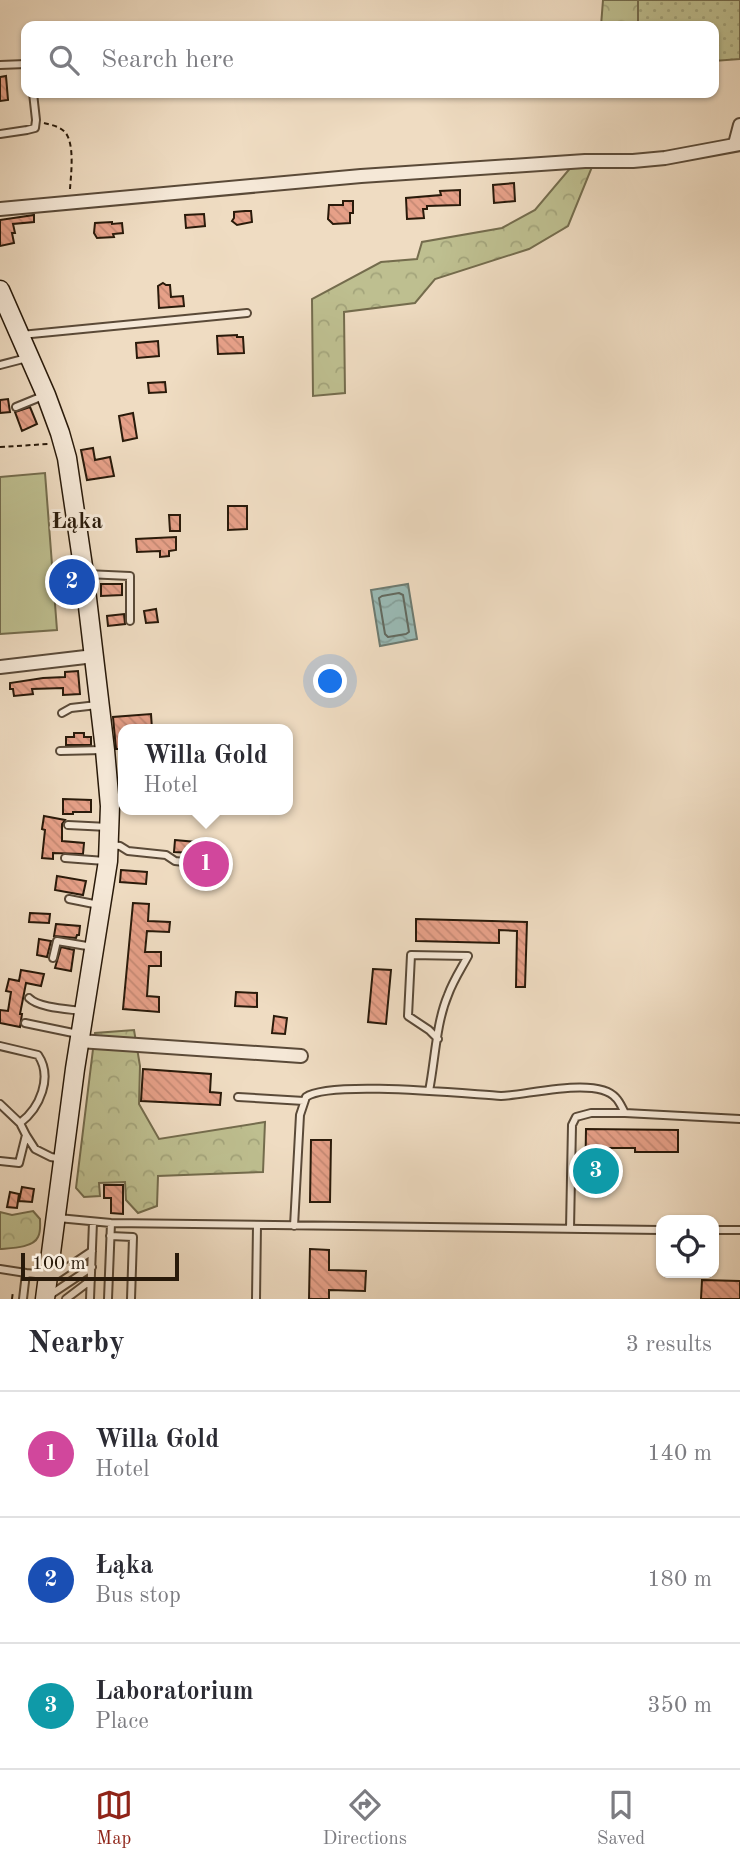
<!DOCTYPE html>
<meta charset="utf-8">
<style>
body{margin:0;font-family:"Old Standard TT",serif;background:#f7f7f7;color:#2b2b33}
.controls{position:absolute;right:21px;bottom:21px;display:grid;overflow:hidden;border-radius:14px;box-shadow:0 2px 5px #0004}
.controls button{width:63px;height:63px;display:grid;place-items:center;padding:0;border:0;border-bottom:2px solid #e1e1e2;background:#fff;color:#2b2b33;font:35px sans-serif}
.scale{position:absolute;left:21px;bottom:18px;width:158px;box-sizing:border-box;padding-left:7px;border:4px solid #291a0a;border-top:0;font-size:19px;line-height:24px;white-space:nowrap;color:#291a0a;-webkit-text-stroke:5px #f5e8d7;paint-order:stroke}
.you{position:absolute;left:331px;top:682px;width:24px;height:24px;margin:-18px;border:5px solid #fff;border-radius:50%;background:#1a73e8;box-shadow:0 0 0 10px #1a73e833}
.badge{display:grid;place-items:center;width:46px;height:46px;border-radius:50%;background:#8f2418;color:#fff;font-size:23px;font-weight:700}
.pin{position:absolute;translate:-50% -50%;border:4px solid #fff;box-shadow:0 2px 7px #0006}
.popup{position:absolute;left:118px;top:724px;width:175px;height:91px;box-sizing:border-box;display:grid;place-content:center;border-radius:14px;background:#fff;filter:drop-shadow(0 2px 5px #0005);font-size:23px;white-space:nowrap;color:#7c7c81}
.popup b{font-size:26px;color:#2b2b33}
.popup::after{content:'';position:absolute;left:50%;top:100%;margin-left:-14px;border:14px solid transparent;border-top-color:#fff}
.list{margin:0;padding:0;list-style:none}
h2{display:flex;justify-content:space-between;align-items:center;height:91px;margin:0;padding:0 28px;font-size:30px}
h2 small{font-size:23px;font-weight:400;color:#7c7c81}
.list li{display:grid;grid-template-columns:46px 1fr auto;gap:21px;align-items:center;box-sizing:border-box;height:126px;padding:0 28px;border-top:2px solid #e1e1e2}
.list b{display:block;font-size:26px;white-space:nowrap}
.list p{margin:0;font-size:23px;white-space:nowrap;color:#7c7c81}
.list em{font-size:23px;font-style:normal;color:#7c7c81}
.icon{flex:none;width:38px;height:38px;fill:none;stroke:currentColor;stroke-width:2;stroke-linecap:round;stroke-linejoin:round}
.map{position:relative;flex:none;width:740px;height:1299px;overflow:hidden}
.search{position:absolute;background:#fff;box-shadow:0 2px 5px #0004;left:21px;right:21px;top:21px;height:77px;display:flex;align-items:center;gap:18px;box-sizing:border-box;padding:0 24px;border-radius:14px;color:#7c7c81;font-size:26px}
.sheet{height:469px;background:#fff}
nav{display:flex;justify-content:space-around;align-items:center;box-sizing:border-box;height:98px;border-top:2px solid #e1e1e2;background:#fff;font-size:19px;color:#7c7c81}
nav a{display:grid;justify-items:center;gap:4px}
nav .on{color:#8f2418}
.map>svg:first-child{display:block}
</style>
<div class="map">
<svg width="740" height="1299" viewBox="0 0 740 1299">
<defs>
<pattern id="green-dots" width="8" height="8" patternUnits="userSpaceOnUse" patternTransform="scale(1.75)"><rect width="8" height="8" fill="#bebf90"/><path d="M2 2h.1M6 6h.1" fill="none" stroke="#a3a47b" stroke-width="1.8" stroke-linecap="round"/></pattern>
<pattern id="forest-crowns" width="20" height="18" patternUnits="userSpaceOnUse" patternTransform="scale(1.75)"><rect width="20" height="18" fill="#bebf90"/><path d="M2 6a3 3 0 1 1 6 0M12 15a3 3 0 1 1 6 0" fill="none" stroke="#a3a47b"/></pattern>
<pattern id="water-waves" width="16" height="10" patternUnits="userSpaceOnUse" patternTransform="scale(1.75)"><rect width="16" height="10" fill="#9abbb6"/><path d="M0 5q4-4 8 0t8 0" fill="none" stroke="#85a09b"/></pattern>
<pattern id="building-back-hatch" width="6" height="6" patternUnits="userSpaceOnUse" patternTransform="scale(1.75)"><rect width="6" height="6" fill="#e6a088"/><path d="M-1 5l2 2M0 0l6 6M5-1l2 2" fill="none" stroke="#c58974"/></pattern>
</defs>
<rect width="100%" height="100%" fill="#efdcc2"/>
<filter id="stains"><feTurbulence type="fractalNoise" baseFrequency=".00286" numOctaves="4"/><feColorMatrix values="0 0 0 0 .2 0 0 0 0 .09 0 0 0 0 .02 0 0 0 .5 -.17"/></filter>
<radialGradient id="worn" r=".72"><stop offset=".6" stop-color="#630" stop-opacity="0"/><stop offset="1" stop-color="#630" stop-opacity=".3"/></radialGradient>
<path fill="url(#green-dots)" stroke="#746c4d" stroke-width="2" d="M638,0H740V59L714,61V26H638Z"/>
<path fill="url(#forest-crowns)" stroke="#746c4d" stroke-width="2" d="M603,0H638V26H601Z
M572,166L592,167L568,226L529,249L435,279L415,303L344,312L345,393L313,396L312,299L381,262L417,259L422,242L502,228L535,210Z
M134,1030L140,1066L139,1104L159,1139L265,1122L263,1172L158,1176L157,1206L138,1213L126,1200L125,1182L99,1183L100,1196L84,1197L76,1188L95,1033Z
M33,1211L40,1219C40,1225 41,1232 38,1237C33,1248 11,1248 0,1249V1212L12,1215Z"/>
<path fill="#bebf90" stroke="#746c4d" stroke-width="2" d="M45,473L57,630L0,634V477Z"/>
<path fill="url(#water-waves)" stroke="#6d7b71" stroke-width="2" d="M408,584L417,639L380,646L371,590Z"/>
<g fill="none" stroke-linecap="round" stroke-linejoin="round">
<path stroke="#626a60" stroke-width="2" d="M399,593L403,595L409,632L406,634L388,637L385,634L379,598L382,596Z"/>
</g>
<path fill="url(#building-back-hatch)" stroke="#291a0a" stroke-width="2" d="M6,76L8,100L0,101V77Z
M514,183L515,201L494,203L493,185Z
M460,190V205L427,206V209H423L424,218L407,219L406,198L441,195L440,191Z
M343,201H353V213H350V223L333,224L328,219L329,205H343Z
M245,211H251L252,222L237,225L232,221L234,218V212Z
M204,214L205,226L186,228L185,215Z
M34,215V222L13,224L15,233H12L14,243L0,246V220Z
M112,222V224L122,223L123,233L113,234L114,237L97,238L94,233L95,223Z
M163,283L166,285H170L171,297L183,296L184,306L159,308L158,286Z
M237,335V337H243L244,353L218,354L217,336Z
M158,341L159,356L137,358L136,343Z
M165,382L166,392L149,393L148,383Z
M8,399L10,412L0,413V400Z
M30,407L37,424L22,431L15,412Z
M133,413L137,438L123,441L119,416Z
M93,448L95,460L110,457L114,476L87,480L81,450Z
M228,506H247V529L228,530Z
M169,515H180V531H170Z
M176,537V550L169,551V556L160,557V551L137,552L136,539Z
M101,584H122V595L101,596Z
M156,609L158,622L146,623L144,611Z
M124,614L125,624L108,626L107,616Z
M78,671L80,694L63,695V688L32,689L33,694L14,696L13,689H10V683L43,678L65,677V672Z
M151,714L152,729H124V749H116L113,717Z
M74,733H84V737H91V745H66V737H74Z
M63,799L91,800V812H73V814H63Z
M44,816L65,820L62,824V841L84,843L83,854L53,853V859L42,858L45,830L42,829Z
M175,840L196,842L195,852L216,854L215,872L208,875L199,873L197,867L198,861L192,853L174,852Z
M121,870L147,872L146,884L120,882Z
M57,876L86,881L83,895L55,890Z
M133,903L149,904L148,921L170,922L169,932L147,931L145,952H161V966H149L147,996L159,997V1012L123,1009Z
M30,913L50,914L49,923L29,922Z
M416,919L527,922L525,987H516L517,931L499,930V943L416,941Z
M56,924L80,926L79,935H77L76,938L54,936Z
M39,939L51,941L47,957L37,955Z
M61,947L74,950L71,971L55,968Z
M373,969L391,970L386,1024L368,1022Z
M21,970L44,974L41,986L26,983L20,1014H22L20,1027L0,1023V1010L8,1011L11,992L6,991L9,979L19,981Z
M236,992L257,993V1007L235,1006Z
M274,1016L287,1018L285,1034L272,1033Z
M143,1069L211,1074L210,1092L221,1093L220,1105L141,1101Z
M586,1129L678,1130V1152H635V1148H607L606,1190H585Z
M311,1140H331L330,1202H310Z
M104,1185H123V1214L111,1213V1198H104Z
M22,1187L34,1189L32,1202L19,1201Z
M10,1192L19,1194L17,1208L7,1207Z
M310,1249L329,1250V1270L366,1271L365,1291L329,1290V1299H309Z
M702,1280L740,1281V1299H701Z"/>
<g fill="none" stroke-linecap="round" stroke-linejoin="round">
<g stroke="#5a4a38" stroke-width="10">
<path id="service" d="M0,65L26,64
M0,134L27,130L35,128L36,120L33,93
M21,335L247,313
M0,365L27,358
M16,407L43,396
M86,574L130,576V621
M62,713L71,708L97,705
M60,751L103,750
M68,825L108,827
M111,845L120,846L128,851L166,855L175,861L193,863
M65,858L105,861
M69,899L99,905
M53,958L57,941L93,947
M29,998C39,1008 68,1009 82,1011
M25,1023L78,1034
M0,1046L38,1055C53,1077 40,1108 20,1123
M429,1091C435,1061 436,1023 448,995C453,981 461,969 468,956L411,955L408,1016L429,1030L438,1039
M238,1097L304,1101
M0,1104L20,1123L26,1135L35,1149L51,1157L62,1159
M0,1161L19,1163L26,1135
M58,1218L111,1223L661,1230
M294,1226L300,1115L306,1097C329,1080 466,1094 501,1096C528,1095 598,1076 616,1098C620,1102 622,1108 625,1113L740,1119
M570,1229L572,1125L576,1117L591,1113H625
M714,1230H740
M110,1236L133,1237L131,1299
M0,1269L26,1273
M50,1279L92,1251
M50,1295L92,1267
M23,1299L26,1273L46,1275
M66,1299L91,1280
M90,1299L93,1222
M108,1299L111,1223
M256,1299L257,1225"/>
</g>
<g stroke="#5a4a38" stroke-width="16">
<path id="minor" d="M735,144L740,125
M0,209L361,176L585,161H633L665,158L740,144
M0,667L94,656
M79,1041L301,1056"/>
</g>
<g stroke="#291a0a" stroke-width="21">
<path id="secondary" d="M0,290L46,395L60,433L67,458L84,573L105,750L110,806L108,861L75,1069L45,1299"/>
</g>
<path stroke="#291a0a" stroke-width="2" stroke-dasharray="5 3.5" stroke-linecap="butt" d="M44,123C51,125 59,126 65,132C75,144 71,174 70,189
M0,447L48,444
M12,1299L13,1291"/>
<use href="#service" stroke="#f5e8d7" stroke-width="6"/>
<use href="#minor" stroke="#f5e8d7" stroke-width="12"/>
<use href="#secondary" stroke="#f5e8d7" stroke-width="18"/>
</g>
<g text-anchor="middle" stroke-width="6" stroke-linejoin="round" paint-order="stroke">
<g font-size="23" font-weight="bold" fill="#291a0a" stroke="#f5e8d7">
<text x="77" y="528">Łąka</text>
</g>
</g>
<rect width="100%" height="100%" filter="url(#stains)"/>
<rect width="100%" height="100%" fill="url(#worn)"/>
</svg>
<div class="controls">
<button><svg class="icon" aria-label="locate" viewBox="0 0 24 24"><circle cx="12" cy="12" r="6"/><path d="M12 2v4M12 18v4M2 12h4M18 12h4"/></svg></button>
</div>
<div class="scale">100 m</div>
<div class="you"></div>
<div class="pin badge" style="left:206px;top:864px;background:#d1479c">1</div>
<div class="popup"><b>Willa Gold</b>Hotel</div>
<div class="pin badge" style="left:72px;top:582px;background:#1a4fb4">2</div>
<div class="pin badge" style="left:596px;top:1171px;background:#0f9aa8">3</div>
<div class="search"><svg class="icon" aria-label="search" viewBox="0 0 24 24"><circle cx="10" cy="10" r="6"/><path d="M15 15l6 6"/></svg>Search here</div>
</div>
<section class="sheet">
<h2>Nearby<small>3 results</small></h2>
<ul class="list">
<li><span class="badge" style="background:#d1479c">1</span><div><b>Willa Gold</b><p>Hotel</p></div><em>140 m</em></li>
<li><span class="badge" style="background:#1a4fb4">2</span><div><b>Łąka</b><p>Bus stop</p></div><em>180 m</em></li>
<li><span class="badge" style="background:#0f9aa8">3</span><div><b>Laboratorium</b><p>Place</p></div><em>350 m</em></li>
</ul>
</section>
<nav>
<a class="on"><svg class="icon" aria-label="map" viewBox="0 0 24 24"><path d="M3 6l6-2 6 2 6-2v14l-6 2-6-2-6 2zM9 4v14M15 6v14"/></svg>Map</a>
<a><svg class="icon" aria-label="directions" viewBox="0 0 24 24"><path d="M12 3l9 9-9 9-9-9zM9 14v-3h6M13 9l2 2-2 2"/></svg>Directions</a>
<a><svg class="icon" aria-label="saved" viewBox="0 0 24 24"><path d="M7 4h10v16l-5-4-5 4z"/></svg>Saved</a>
</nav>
